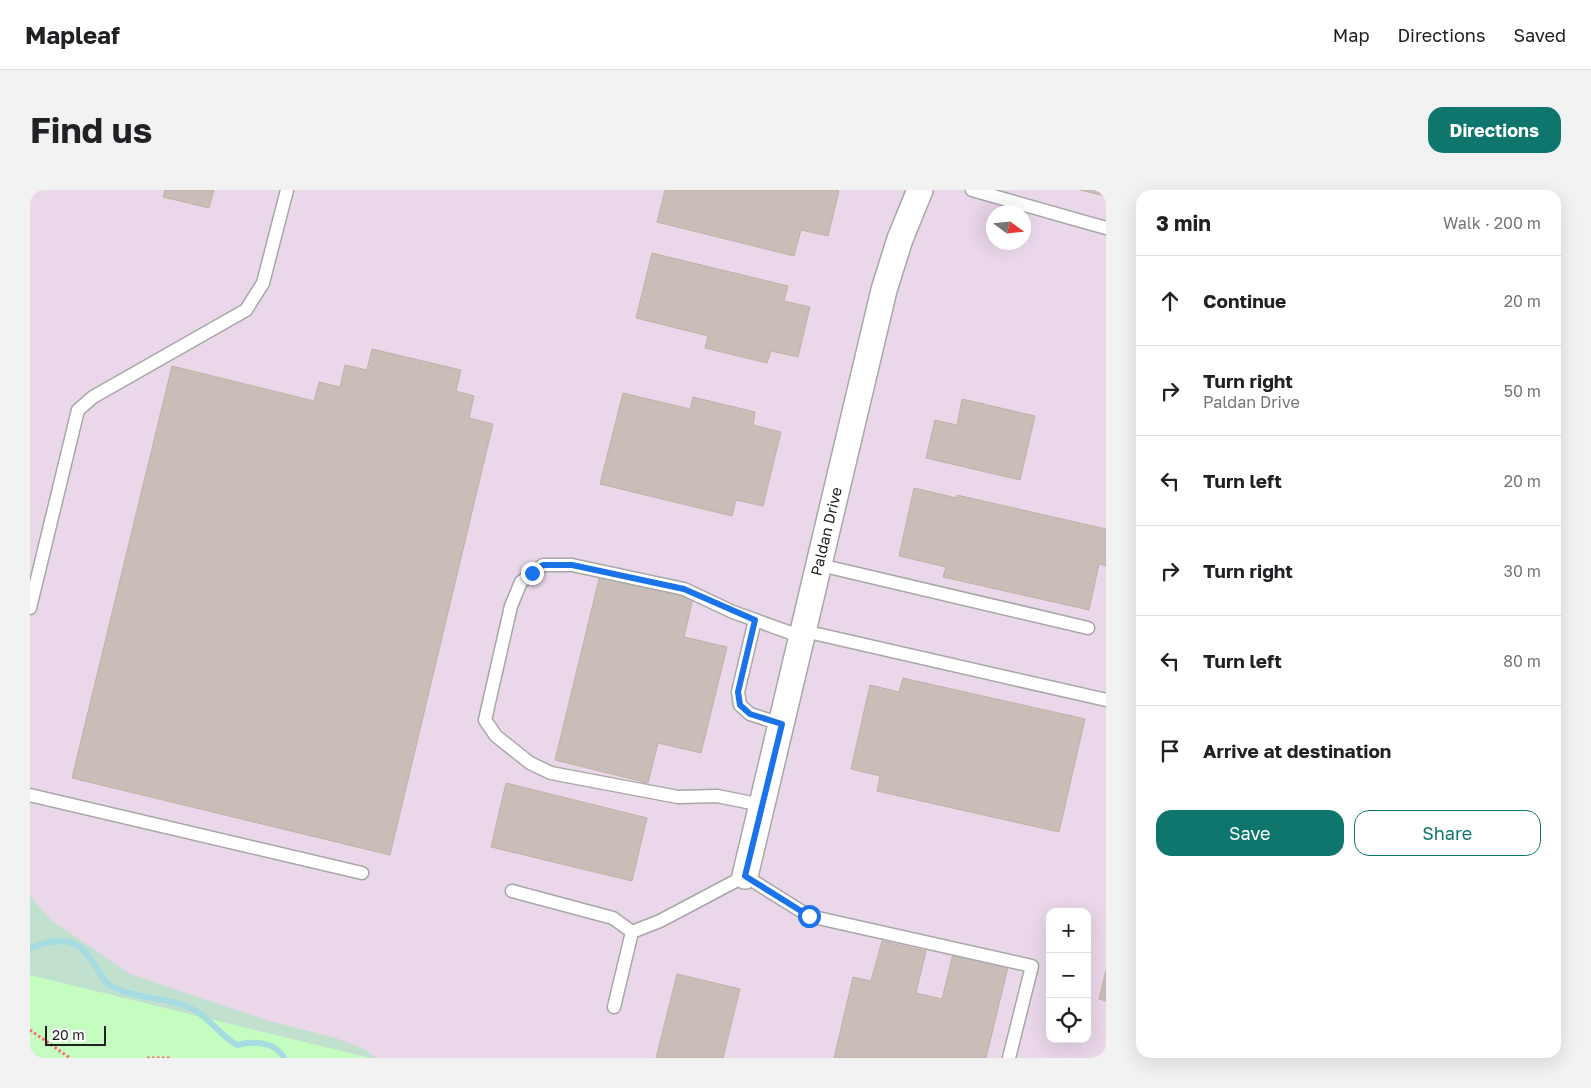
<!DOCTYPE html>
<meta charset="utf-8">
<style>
body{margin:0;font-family:"Golos Text",sans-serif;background:#f2f2f2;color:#202124}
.controls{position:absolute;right:15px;bottom:15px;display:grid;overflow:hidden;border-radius:10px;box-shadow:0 5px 20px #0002}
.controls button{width:45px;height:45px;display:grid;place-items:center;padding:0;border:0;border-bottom:1px solid #e0e0e0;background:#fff;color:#202124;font:25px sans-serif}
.compass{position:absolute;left:956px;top:15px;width:45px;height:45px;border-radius:50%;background:#fff;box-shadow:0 5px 20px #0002;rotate:105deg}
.scale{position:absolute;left:15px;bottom:12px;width:61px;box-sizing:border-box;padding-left:5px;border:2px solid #202020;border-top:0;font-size:14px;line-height:18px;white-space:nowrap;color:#202020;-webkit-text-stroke:4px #fff;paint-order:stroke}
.stop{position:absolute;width:15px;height:15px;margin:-11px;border:4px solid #1a73e8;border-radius:50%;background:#fff}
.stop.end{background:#1a73e8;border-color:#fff;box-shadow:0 1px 5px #0008}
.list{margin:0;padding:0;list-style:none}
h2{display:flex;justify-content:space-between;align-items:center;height:65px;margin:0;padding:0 20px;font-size:21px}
h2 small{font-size:16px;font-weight:400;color:#757577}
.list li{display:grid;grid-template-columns:32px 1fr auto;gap:15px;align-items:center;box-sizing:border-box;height:90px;padding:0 20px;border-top:1px solid #e0e0e0}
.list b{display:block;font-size:19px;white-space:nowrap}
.list p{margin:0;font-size:16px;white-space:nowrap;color:#757577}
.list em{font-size:16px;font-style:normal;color:#757577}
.actions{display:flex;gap:10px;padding:15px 20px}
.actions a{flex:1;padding:11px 0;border:1px solid #0f766e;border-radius:15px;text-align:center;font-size:18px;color:#0f766e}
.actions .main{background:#0f766e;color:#fff}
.icon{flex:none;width:28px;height:28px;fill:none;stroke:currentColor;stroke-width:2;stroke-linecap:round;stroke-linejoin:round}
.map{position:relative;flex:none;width:1076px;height:868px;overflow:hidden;border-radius:15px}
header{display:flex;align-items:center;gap:30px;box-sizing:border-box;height:70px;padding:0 25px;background:#fff;border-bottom:1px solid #e0e0e0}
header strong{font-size:24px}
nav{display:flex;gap:28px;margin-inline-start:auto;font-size:18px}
.intro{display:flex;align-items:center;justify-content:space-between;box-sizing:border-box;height:120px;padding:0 30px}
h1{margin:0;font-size:35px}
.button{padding:12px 22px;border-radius:15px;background:#0f766e;color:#fff;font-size:18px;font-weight:700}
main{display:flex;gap:30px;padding:0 30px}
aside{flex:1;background:#fff;border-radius:15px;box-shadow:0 5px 20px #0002}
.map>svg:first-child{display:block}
</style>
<header>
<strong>Mapleaf</strong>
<nav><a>Map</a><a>Directions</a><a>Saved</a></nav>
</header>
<div class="intro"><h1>Find us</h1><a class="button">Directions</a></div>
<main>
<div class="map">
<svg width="1076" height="868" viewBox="0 0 1076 868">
<rect width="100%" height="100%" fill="#f1ece6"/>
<path fill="#ead7ea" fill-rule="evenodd" d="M0,0H1076V868H340L0,785ZM964,22H994V52H964ZM1020,722H1057V849H1020Z"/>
<path fill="#c2e0ce" d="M0,706L21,730L100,784L236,830L306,848L334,859L346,868H0Z"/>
<path fill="#c5fdc1" d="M0,785L340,868H0Z"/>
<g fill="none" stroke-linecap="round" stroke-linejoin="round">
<path stroke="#a4dce1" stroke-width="6" d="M0,758C29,747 48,746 65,775C71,785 74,793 85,798C107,809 136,807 159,817C179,826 189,845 207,855C223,851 245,851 254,868"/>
</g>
<path fill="#c9bdb8" stroke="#c4afa7" d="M135,0H184L179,18L133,7Z
M635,0H805L809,1L798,46L771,40L764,66L627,32Z
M1050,0H1076V6Z
M622,63L758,96L754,111L780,117L768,167L741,161L737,173L675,158L678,146L606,128Z
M342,159L431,180L426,201L444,206L439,228L463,234L360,665L42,588L142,176L284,211L289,192L310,197L315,175L337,180Z
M593,203L660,219L663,207L725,222L723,235L751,242L733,316L706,310L702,326L570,294Z
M932,209L1005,226L990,290L896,268L905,230L927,235Z
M884,298L927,308V305L1076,339V376L1069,374L1059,420L913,387L916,377L869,366Z
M570,385L663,408L654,447L697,457L671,563L628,553L618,593L525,570Z
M873,488L1055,529L1029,642L847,601L850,586L821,579L840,495L869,502Z
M476,593L617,628L602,691L461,657Z
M852,751L896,761L886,803L912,809L923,764L978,777L956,868H804L823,787L841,791Z
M1076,780V811L1069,809Z
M647,784L710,799L693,868H626Z"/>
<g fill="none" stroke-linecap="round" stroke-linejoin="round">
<g stroke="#a7a7a7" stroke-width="15">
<path id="service" d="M942,0L1076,38
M790,375L1058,438
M0,418L48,220L63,207L216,120L233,93L257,0
M725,430L708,502L710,515L720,524L751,534
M774,441L1076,510
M0,605L332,683
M732,615L687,606L648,607L521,583L500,573L466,546L455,530L481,416L491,392L513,375H542L654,399L703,422L772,447
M482,701L583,728L602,742
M584,817L602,742L630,731L715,686L779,726L1002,776L979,868"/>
</g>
<g stroke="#a7a7a7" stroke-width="28">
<g id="minor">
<path id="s1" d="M715,686L854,100L870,49L890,0"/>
</g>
</g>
<path stroke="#ff696f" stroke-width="3" stroke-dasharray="2.5 2.5" stroke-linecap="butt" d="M0,840L40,868
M117,868H142"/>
<use href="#service" stroke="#fff" stroke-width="12"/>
<use href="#minor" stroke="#fff" stroke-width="25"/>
</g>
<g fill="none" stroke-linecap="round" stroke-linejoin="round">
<path stroke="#1a73e8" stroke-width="6" d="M502,383L513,375H542L654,399L725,430L708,502L710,515L720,524L752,534L715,686L779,726"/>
</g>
<g text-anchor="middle" stroke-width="5" stroke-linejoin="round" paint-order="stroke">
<g font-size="15" fill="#202020" stroke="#fff">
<text dy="5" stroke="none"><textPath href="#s1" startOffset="354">Paldan Drive</textPath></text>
</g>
</g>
</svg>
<div class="controls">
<button>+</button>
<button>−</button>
<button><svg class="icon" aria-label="locate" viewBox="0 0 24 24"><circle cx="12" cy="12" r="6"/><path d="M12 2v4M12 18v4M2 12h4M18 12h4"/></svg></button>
</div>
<svg class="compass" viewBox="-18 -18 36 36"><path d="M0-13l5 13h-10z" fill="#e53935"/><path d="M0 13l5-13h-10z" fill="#757577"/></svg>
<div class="scale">20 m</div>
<div class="stop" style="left:779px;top:726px"></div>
<div class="stop end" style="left:502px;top:383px"></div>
</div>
<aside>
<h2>3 min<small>Walk · 200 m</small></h2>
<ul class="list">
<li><svg class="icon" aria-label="ahead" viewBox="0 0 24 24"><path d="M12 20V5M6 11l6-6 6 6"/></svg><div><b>Continue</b></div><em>20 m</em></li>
<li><svg class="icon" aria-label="right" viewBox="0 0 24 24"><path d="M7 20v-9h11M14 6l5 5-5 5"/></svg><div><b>Turn right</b><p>Paldan Drive</p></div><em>50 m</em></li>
<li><svg class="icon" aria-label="left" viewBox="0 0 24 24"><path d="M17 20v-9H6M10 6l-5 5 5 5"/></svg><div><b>Turn left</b></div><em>20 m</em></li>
<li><svg class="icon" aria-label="right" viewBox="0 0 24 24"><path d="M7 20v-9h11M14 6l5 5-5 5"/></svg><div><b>Turn right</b></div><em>30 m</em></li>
<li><svg class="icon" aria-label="left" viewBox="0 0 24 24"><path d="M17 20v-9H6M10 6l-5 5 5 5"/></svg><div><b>Turn left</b></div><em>80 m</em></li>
<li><svg class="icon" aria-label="arrive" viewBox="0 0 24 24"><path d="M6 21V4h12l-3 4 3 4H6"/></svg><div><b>Arrive at destination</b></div></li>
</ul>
<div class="actions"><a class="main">Save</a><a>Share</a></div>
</aside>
</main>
